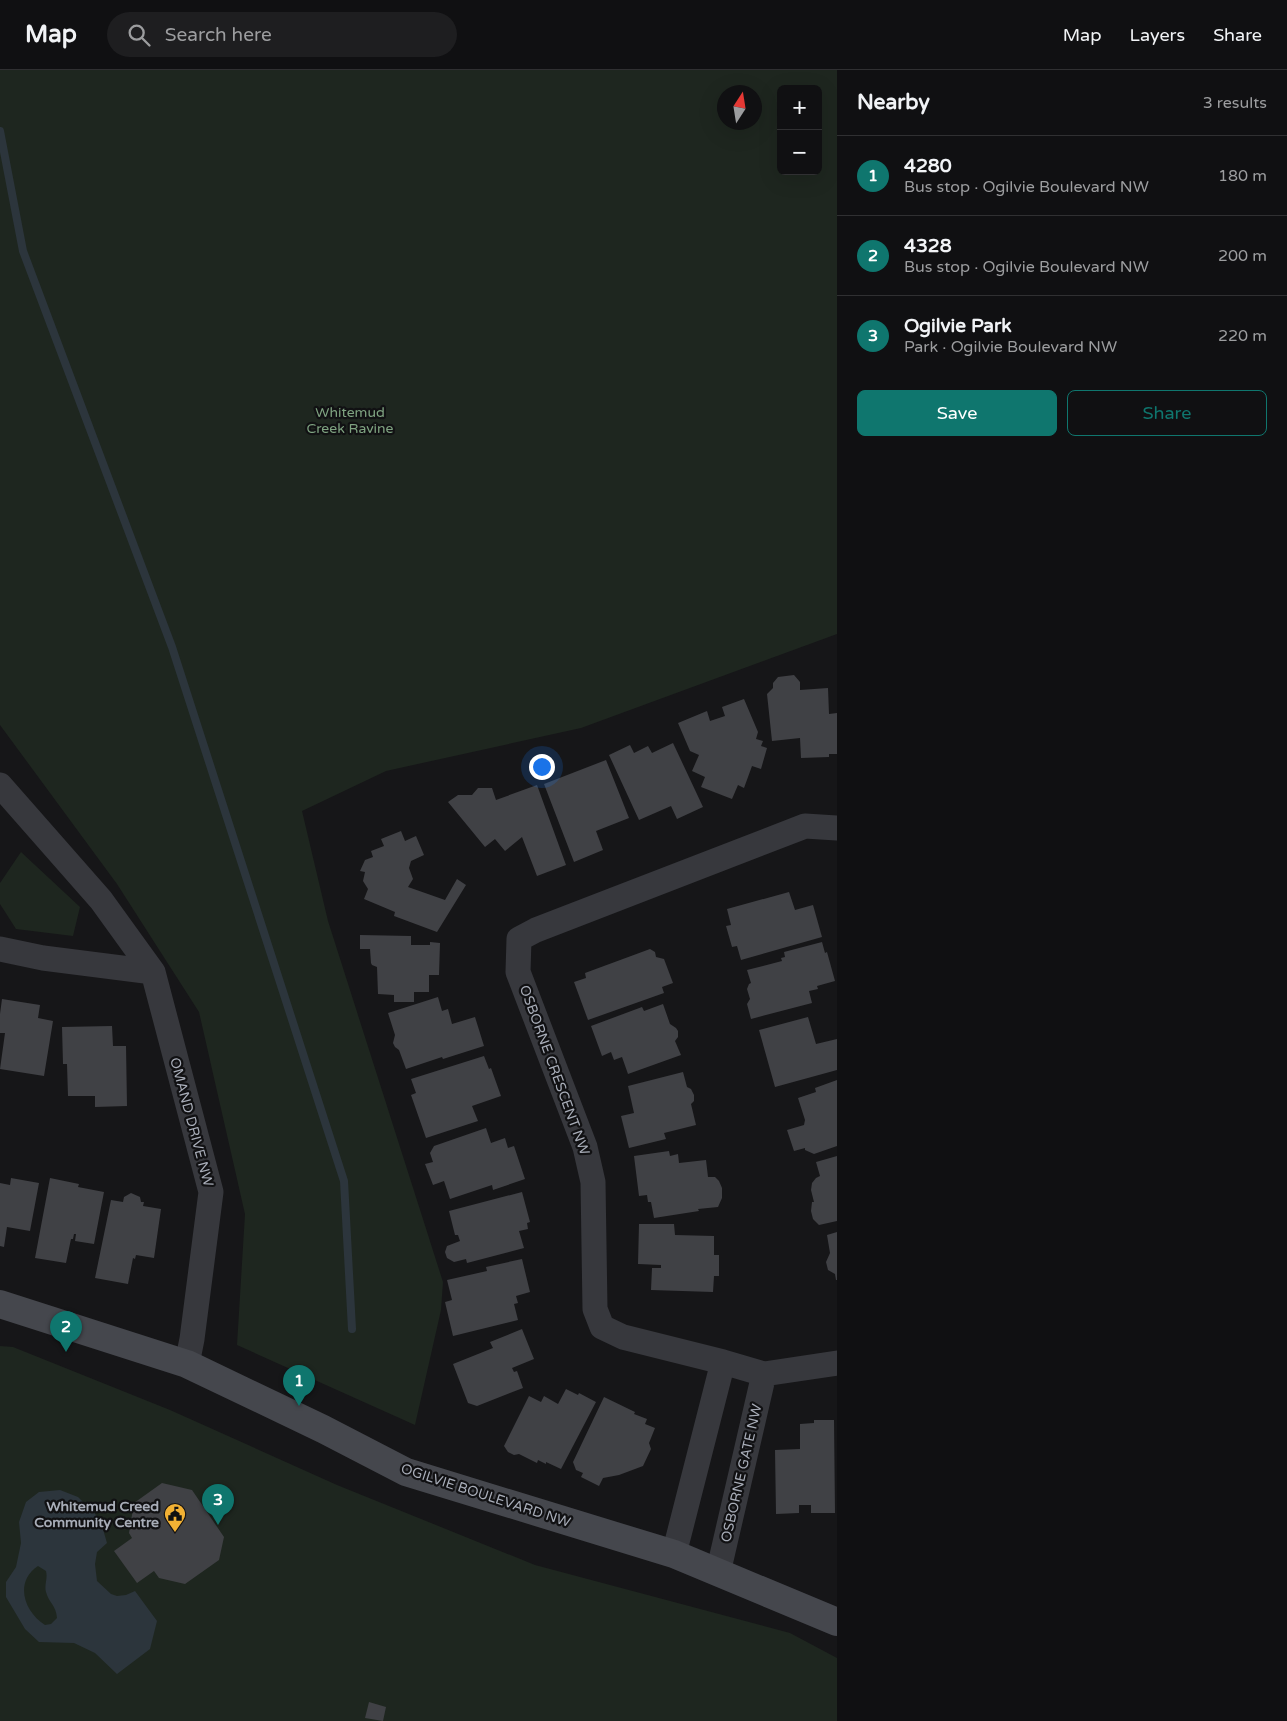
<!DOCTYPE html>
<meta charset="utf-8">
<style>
body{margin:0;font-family:"Varela Round",sans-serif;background:#1e1e20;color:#f1f3f6}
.controls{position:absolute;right:15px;top:15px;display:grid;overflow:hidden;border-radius:8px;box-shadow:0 5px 20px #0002}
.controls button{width:45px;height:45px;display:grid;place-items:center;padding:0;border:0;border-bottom:1px solid #303032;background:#101012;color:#f1f3f6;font:25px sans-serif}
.compass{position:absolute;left:717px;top:15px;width:45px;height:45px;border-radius:50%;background:#101012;box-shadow:0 5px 20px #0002;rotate:12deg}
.you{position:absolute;left:541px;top:696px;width:18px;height:18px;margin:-12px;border:4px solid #fff;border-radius:50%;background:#1a73e8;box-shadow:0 0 0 8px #1a73e833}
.badge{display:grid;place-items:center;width:32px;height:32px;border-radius:50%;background:#0f766e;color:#fff;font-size:16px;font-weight:700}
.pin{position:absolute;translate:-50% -41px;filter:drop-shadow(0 1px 2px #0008)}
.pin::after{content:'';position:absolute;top:26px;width:18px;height:15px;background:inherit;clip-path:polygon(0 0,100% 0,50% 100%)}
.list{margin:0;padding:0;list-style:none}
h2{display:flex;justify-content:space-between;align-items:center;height:65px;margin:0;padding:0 20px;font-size:21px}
h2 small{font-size:16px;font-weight:400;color:#9c9d9f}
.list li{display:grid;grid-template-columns:32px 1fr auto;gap:15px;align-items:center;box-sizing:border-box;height:80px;padding:0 20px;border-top:1px solid #303032}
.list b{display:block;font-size:19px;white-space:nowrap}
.list p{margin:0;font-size:16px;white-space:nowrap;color:#9c9d9f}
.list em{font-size:16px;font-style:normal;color:#9c9d9f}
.actions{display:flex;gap:10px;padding:15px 20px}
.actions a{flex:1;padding:11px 0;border:1px solid #0f766e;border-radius:8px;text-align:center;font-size:18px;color:#0f766e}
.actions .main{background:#0f766e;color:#fff}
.icon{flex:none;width:28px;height:28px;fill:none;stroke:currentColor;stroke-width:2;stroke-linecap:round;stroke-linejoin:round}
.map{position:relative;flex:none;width:837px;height:1651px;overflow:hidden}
header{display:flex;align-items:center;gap:30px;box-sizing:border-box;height:70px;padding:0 25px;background:#101012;border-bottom:1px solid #303032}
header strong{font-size:24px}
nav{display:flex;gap:28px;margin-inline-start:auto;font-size:18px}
.search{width:350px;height:45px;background:#1e1e20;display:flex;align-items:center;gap:12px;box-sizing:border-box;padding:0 18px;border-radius:28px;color:#9c9d9f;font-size:19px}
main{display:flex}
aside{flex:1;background:#101012}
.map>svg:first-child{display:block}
</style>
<header>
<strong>Map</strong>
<div class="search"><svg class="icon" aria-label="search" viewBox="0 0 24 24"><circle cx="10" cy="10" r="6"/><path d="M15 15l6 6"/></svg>Search here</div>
<nav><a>Map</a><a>Layers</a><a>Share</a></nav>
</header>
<main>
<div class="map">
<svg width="837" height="1651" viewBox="0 0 837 1651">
<rect width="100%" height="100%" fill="#161618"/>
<path fill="#1e261f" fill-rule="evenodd" d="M0,0H837V564L581,658L386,701L302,741L328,851L443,1212L441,1240L415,1355L237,1275L245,1144L199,942L117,814L0,655ZM781,19H818V101H781ZM724,22H754V52H724Z
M21,782L80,837L73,866L16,859L0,834V813Z
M0,1276L13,1277L170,1340L337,1415L535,1495L790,1563L837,1588V1651H0Z"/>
<path fill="#2c353c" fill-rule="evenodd" d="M60,1420L78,1427L100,1449L107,1473L97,1482L95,1494L97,1511L111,1524L117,1526L126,1525L135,1521L157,1551L150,1579L117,1604L95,1583L74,1573L39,1572L25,1559L6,1527V1512L16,1497L21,1473L19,1452L26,1432L39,1422ZM38,1496L46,1501C48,1509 44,1515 46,1522C49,1533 56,1535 57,1548L51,1554L45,1555C24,1542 14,1512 38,1496Z"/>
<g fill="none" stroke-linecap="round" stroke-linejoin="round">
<path stroke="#2c353c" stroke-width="8" d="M0,61L23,181L172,577L344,1111L352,1259"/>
</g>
<path fill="#404145" d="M794,605L800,612V620L828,618L829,644L837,643V684H829V687L801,688L800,668L772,671L767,624L773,618V613L778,607Z
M744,629L758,662L756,669L763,671L761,676L767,678L761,699L752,696L744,718L738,715L732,729L701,717L705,707L692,701L699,685L690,681L678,653L707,641L710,651L725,646L722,637Z
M673,673L703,737L677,749L671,736L639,750L609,685L630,675L634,683L648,676L652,683Z
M606,690L629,748L596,761L603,780L574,792L544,714Z
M537,715L566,795L537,806L522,767L505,781L495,769L485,777L448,732L458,725H472L478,718H492L496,730Z
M401,761L405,771L416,766L424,785L411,791L409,798L413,809L408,817L445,830L457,809L466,815L437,862L394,846L395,842L364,829L368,819L363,811L365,802L360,801L365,790L373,787L371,781L384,776L381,769Z
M789,822L795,840L813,835L822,867L741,890L737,876L732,877L726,856L731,855L727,839Z
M360,865L411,866V875H430V872L440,873L439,905H429V922H414V932H394V925L378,924L377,897L372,895L371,893L370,879H360Z
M822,872L825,883L827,882L835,911L817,916L818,919L809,921L812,933L751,949L747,934L750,929L747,919L749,914L751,913L747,900L782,891L781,888L785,887L784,882Z
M650,879L655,882L656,887L664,889L673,913L662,917L664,923L588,950L574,912L586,908L585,903Z
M438,927L442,941L448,939L452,954L475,947L484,976L443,989L442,987L406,999L399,980L395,977L393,973L395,965L388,943Z
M2,929L40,935L38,948L53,951L44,1006L0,999L5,963H0V944Z
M663,934L670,954L676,958L678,961V967L675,971L681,985L628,1004L622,987L614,990L611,982L602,986L591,956L642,937L644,941Z
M808,947L816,974L837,969V1000L775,1017L759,960Z
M112,956L113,976H126L127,1036L95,1037V1026H68L67,994H63L62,957Z
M484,986L489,999L491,998L501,1026L472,1036L478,1051L426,1068L411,1025L416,1023L411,1009Z
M683,1002L687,1017L691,1019L694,1025V1031L691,1034L696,1055L664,1063L666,1069L629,1078L621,1046L634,1043L628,1016Z
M837,1010V1076L814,1084L805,1080V1078L794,1081L787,1060L804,1055L805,1050L798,1028L816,1022L815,1018Z
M486,1058L491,1073L505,1068L508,1078L514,1076L525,1109L493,1120L492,1115L450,1129L444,1111L433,1115L425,1094L433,1092L430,1083L434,1076Z
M669,1081L670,1086L678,1084L679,1093L706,1090L708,1107H715L719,1111L722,1118V1128L718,1137L698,1139L699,1141L654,1148L651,1132H648L647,1125L639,1126L634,1086Z
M837,1086V1151L819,1155L813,1149L811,1141L812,1132H814L811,1120L812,1113L816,1108L820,1106L816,1092Z
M11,1108L39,1113L30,1161L7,1157L4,1177L0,1176V1113L10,1115Z
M50,1108L79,1114L78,1117L104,1122L94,1174L75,1171L76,1164H74L73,1169H71L66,1193L35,1188Z
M522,1122L530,1152L527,1153L528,1159L519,1161L524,1178L467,1193L466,1189L454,1192L447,1188L445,1182L447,1176L460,1171L458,1165H455L449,1141Z
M131,1123L140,1127L141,1132H144L143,1136L161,1139L154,1188L136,1185L135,1189L133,1188L128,1214L95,1208L111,1130L123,1132L124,1127Z
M639,1154H674L675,1165L714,1166V1185H719V1206H714L713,1222L651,1220L652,1198H661V1195L638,1194Z
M837,1162V1210H836L835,1204L828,1200L826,1192L830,1183L827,1165Z
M522,1189L530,1222L516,1226L518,1233L514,1234L518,1250L453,1266L445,1232L452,1230L447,1210L487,1201L486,1197Z
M522,1259L534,1289L512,1298L514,1302L517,1301L523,1318L477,1336L468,1333L453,1294L493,1278L490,1272Z
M566,1319L578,1325L579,1323L596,1332L561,1399L546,1392V1394L538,1390L537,1393L519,1384L514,1385L508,1382L504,1376L529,1326L541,1332L544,1326L558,1334Z
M604,1327L635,1342L634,1344L647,1349L645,1354L655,1358L649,1373L651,1379L643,1396L619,1405L603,1408L599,1416L581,1407L583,1403L576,1400L573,1392Z
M814,1350H834L835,1443H811V1435H799V1443L776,1444L775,1380L800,1379V1354L814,1353Z
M162,1413L192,1420L224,1467L219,1490L185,1514L159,1508L154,1501L137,1513L114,1481L132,1468L129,1463L134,1433Z
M369,1632L386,1637L383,1651L365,1648Z"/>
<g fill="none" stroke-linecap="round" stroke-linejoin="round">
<path stroke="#37383d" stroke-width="25" d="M0,715L101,830L153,902L211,1122L192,1269L187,1294
M837,758L805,756L536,860L519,869L518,902L585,1077L593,1112L595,1239L602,1257L623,1267L723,1292L764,1304L837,1293
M0,879L43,888L153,902
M674,1484L723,1292
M718,1503L764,1304"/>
<path stroke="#45474d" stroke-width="28" d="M0,1234L187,1294L323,1359L406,1402L674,1484L837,1552"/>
</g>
<defs>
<g id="civic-pin" transform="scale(1.125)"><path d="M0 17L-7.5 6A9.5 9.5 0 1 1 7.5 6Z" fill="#f2b134" stroke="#111113"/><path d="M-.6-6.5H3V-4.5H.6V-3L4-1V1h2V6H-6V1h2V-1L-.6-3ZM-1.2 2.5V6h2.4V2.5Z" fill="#111"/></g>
</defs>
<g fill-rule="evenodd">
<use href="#civic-pin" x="175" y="1444"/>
</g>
<g text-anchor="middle" stroke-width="4.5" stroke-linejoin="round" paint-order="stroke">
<g font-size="14" fill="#7fa381" stroke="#111113">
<text x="350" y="347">Whitemud<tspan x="350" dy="16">Creek Ravine</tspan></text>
</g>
<g font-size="14" fill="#a8adb8" stroke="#111113">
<text transform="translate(555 1000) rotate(70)" y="5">OSBORNE CRESCENT NW</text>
<text transform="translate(192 1052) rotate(75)" y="5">OMAND DRIVE NW</text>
<text transform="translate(741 1403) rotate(-77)" y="5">OSBORNE GATE NW</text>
<text transform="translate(486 1425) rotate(18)" y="5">OGILVIE BOULEVARD NW</text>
</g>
<g font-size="14" font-weight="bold" fill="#a8adb8" stroke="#111113" text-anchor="end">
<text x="159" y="1441">Whitemud Creed<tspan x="159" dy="16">Community Centre</tspan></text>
</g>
</g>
</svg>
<div class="controls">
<button>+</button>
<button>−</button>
</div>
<svg class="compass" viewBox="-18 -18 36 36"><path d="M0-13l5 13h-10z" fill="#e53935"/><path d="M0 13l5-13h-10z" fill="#9c9d9f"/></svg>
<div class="you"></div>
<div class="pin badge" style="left:299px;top:1336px">1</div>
<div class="pin badge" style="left:66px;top:1282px">2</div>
<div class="pin badge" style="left:218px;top:1455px">3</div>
</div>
<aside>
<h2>Nearby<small>3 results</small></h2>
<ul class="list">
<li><span class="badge">1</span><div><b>4280</b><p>Bus stop · Ogilvie Boulevard NW</p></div><em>180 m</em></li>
<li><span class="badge">2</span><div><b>4328</b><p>Bus stop · Ogilvie Boulevard NW</p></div><em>200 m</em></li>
<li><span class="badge">3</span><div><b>Ogilvie Park</b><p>Park · Ogilvie Boulevard NW</p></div><em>220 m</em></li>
</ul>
<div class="actions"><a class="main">Save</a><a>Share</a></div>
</aside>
</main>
